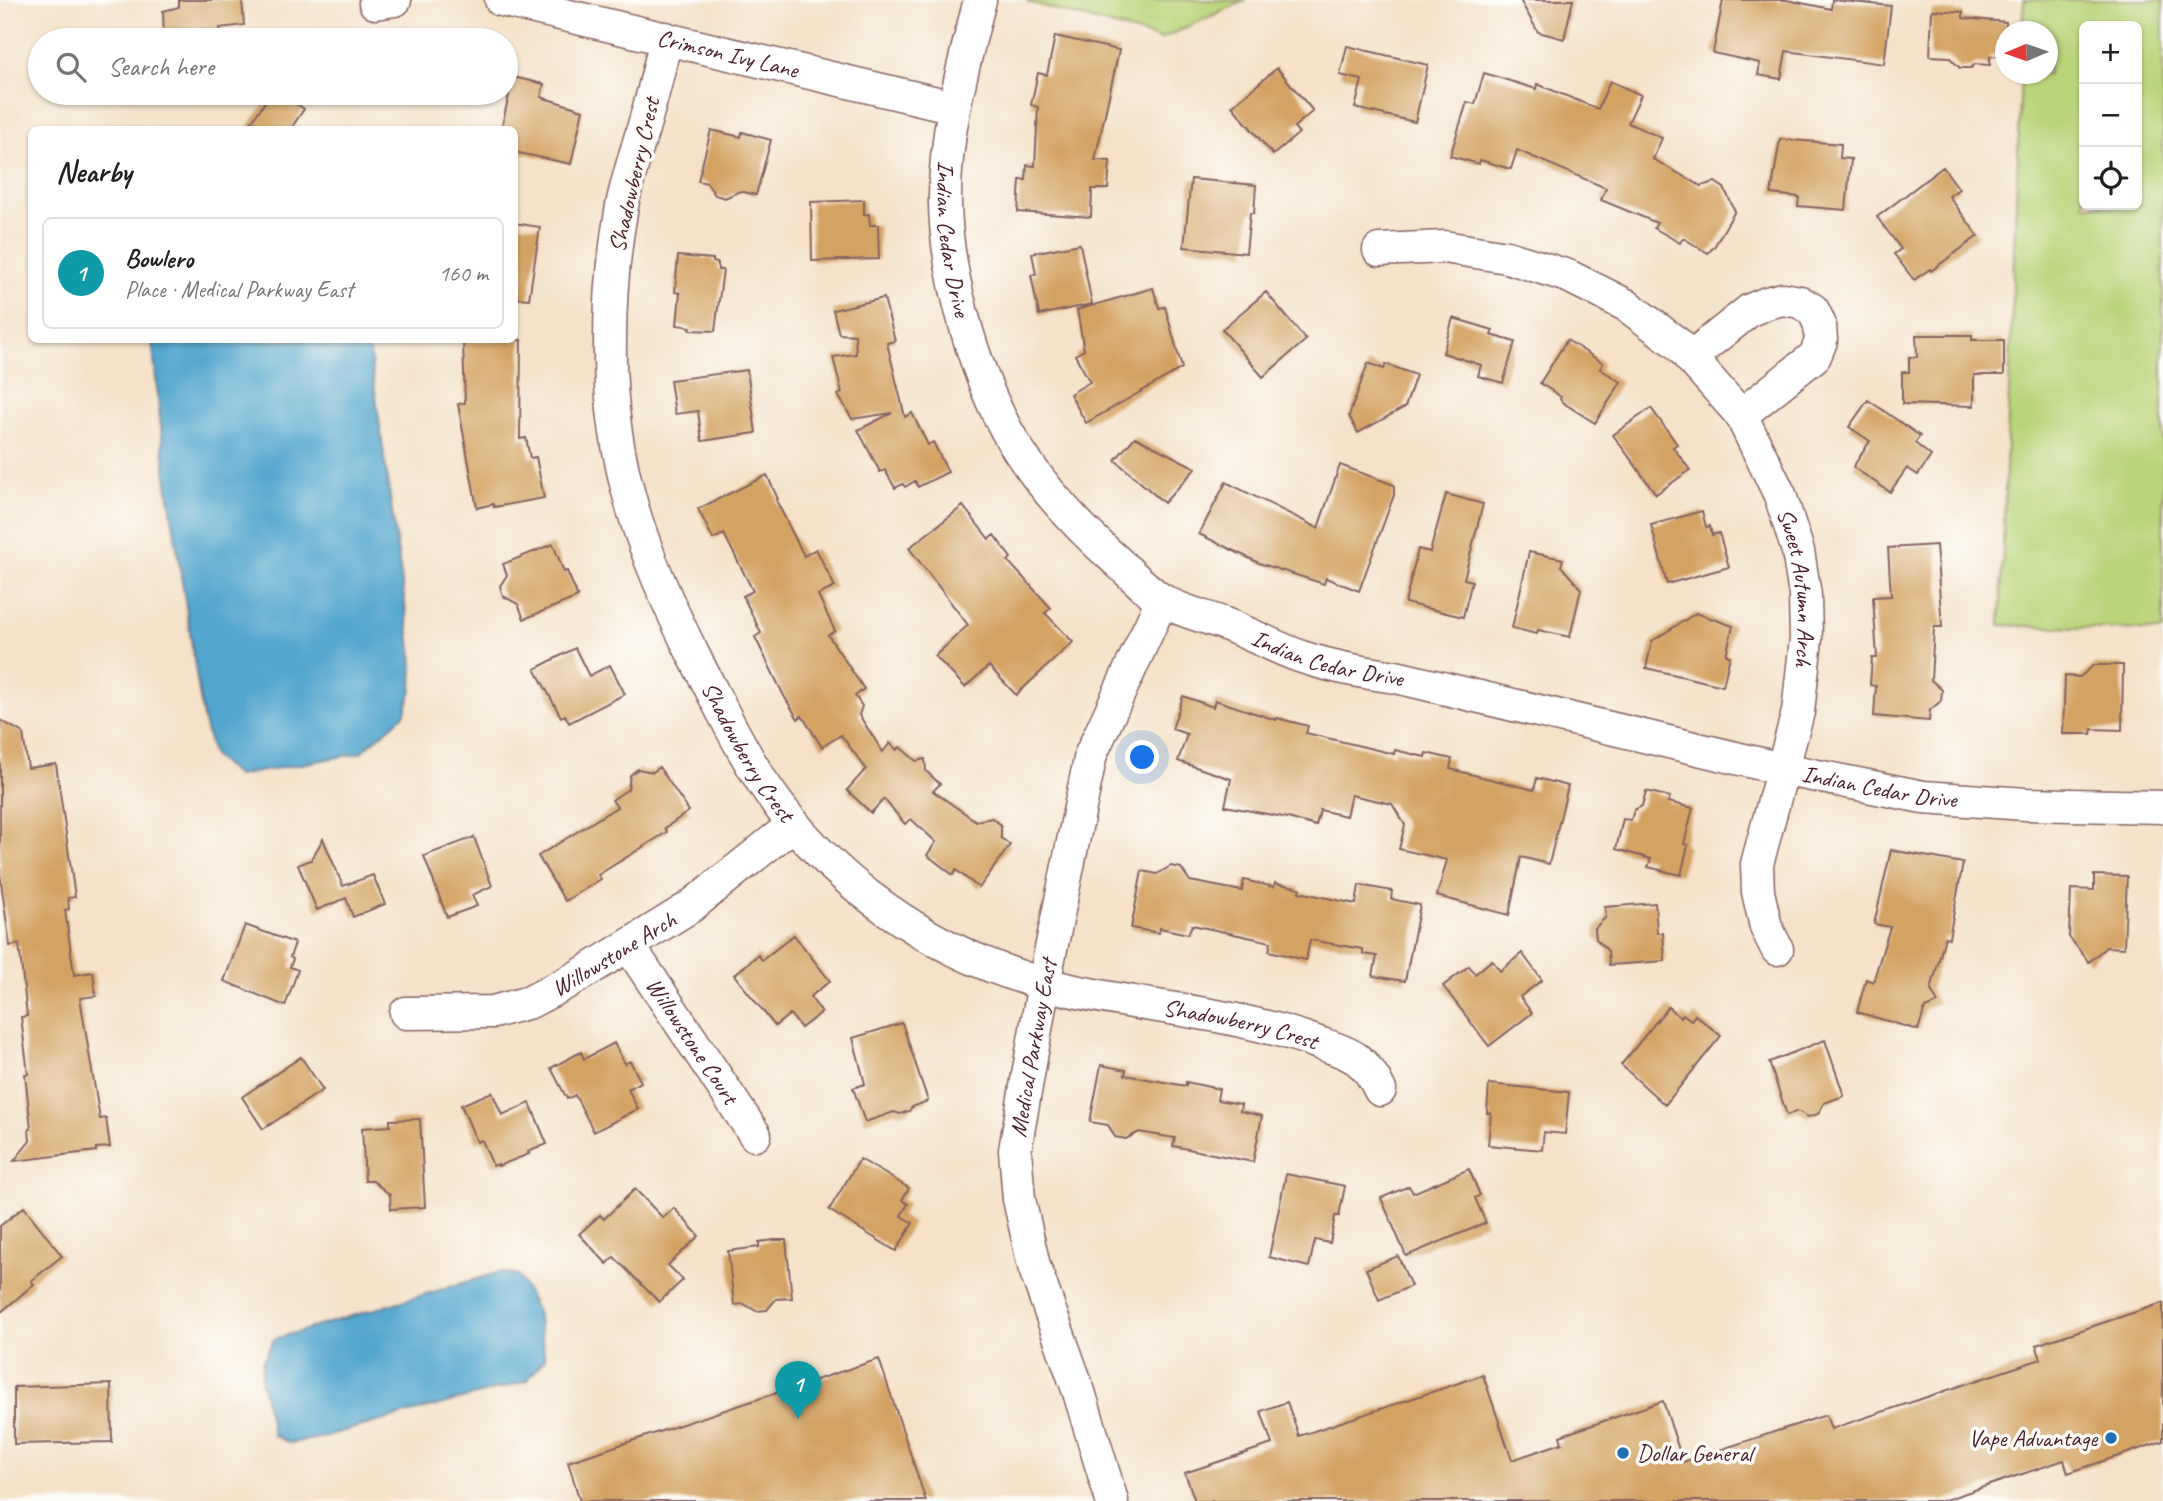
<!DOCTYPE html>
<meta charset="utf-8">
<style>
body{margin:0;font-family:Caveat,sans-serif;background:#f2f2f2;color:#202124}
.controls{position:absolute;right:21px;top:21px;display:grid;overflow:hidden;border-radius:10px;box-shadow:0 2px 5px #0004}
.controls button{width:63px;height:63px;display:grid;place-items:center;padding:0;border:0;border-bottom:2px solid #e0e0e0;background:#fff;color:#202124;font:35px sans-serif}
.compass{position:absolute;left:1995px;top:21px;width:63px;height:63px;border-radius:50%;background:#fff;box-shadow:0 2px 5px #0004;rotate:268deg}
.you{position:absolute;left:1143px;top:758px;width:24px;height:24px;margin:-18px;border:5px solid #fff;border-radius:50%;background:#1a73e8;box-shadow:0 0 0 10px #1a73e833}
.badge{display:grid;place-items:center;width:46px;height:46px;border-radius:50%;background:#b45309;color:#fff;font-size:23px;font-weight:700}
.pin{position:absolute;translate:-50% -58px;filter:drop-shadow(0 2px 4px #0008)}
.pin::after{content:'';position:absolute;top:37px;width:24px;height:21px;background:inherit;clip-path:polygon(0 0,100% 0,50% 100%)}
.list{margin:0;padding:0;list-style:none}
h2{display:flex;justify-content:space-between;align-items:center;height:91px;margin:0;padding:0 28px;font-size:30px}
h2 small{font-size:23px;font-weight:400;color:#757577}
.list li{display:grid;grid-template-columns:46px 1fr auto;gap:21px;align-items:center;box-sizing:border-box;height:112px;margin:0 14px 14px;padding:0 14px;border:2px solid #e0e0e0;border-radius:10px}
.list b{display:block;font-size:26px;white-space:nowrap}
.list p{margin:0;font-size:23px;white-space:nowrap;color:#757577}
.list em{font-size:23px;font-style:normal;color:#757577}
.icon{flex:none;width:38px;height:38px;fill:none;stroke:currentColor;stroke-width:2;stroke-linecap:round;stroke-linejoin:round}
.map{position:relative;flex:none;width:2163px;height:1501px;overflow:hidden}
.search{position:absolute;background:#fff;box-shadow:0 2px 5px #0004;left:28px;top:28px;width:490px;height:77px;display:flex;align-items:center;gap:18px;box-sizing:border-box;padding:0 24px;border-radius:38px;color:#757577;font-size:26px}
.panel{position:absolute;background:#fff;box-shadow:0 2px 5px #0004;left:28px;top:126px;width:490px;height:217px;border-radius:10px}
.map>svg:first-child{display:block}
</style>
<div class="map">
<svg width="2163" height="1501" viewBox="0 0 2163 1501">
<rect width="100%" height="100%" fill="#fdfcf7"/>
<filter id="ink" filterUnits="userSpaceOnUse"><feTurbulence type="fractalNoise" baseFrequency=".0143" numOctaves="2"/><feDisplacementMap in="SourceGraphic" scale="14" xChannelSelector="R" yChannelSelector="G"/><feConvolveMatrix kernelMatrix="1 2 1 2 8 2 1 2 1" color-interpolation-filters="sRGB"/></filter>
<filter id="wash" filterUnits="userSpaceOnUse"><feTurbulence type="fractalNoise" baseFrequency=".00686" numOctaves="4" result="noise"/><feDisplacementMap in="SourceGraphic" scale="28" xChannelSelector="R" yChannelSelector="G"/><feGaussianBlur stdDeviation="1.57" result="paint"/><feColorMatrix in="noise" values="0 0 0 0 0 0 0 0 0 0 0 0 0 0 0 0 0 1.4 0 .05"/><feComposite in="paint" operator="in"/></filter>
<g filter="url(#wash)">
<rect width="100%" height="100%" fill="#f5e2c9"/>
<path fill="#bad47a" stroke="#827a52" stroke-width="2" fill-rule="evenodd" d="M1029,0H1246L1161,39L1028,2Z
M2024,0H2163V631L2000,625L2021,74H2048V32L2022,31ZM2084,26H2137V205H2084Z"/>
<path fill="#52a6cd" stroke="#4e627c" stroke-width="2" d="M152,340H368L413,662L412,690L404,715L360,753L237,776L213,756L203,718L166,477Z
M500,1272L519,1276L537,1312L545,1358L527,1381L315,1439L289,1443L273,1435L261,1380L263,1360L274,1339Z"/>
<g id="blocks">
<path fill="#d3a364" d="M179,0H242L244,25L220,28L221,40H164L163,11L179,7Z
M1520,0H1573L1564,39L1538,32Z
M1723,0H1787L1831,9L1832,0L1891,6L1884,64L1786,51L1781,79L1758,75L1760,63L1713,53Z
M1932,10L1963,12V18L2006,22V57L1990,56V65L1975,64L1971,68H1960L1949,57L1930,56Z
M1055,36L1119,50L1095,160L1110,161L1108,189H1092L1091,217L1018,212L1020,180H1026L1027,165L1035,166L1038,107L1031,105L1038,73L1047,75Z
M1347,46L1428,65L1415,122L1355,108L1362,80L1340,75Z
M1277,68L1313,111L1294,127L1299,133L1273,155L1232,106Z
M1484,73L1536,89L1537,84L1598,109L1610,81L1641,95L1628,123L1662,138L1653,159L1701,186L1715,182L1724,188L1735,211L1714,247L1708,253L1683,238L1680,243L1654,228L1657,223L1601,200L1606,188L1517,150L1511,169L1480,160L1479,164L1450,156L1467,102L1475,104Z
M513,77L544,84L541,97L583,110L571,164L514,152V130H501Z
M271,93H280L304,109L290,130H246Z
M711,130L741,137L742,132L771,140L756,195L740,191L725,198L715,195L707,183L698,181Z
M1780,139L1841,144L1840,158L1851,159L1846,210L1798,206L1799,197L1771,194Z
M1943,167L1959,189L1949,196L1978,236L1931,271L1930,269L1914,280L1894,254L1901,249L1877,217Z
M1191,179L1256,185L1254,213H1250L1246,253L1184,247Z
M864,200V215L869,214L870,225H878L879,259L812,261L811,202Z
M514,223L540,227L529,299L514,298Z
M1080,244L1092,304L1039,315L1031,275L1036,274L1032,253Z
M678,256L713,259V262L718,263V270H723L715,331L690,330L691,327L677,325L680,293L675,292Z
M1153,288L1159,308L1165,307L1182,368L1086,423L1070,394L1090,382L1075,355L1084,350L1077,310Z
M1266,292L1306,340L1263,377L1222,329Z
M884,298L895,341L887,343L905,417L912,413L928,445L933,442L948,472L918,487L915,481L905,487L903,484L895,488L885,470L880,472L858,430L892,413L852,419L838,395L842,393L833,357L856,354L855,335L839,334L833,310Z
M1453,318L1493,330L1491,335L1515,342L1503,383L1478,376L1481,365L1443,353Z
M1916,335H1972V340H2004V375H1974V406L1902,404V372H1909V357H1917Z
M463,340H521L520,439L526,438L530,458L536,457L544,498L494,507L493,504L477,508L458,404L465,403Z
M1567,340L1603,363L1600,369L1621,382L1595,423L1562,402L1560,399L1561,397L1540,383Z
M1368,363L1384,369L1386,364L1416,375L1405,407L1358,433L1349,416Z
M747,370L756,433L702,441L698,411L675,414L670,380Z
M1868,400L1920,436L1915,443L1931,456L1918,475L1907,468L1890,492L1853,467L1870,441L1849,427Z
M1651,408L1677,444L1673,447L1690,470L1656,494L1613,435Z
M1135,437L1196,468L1164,503L1115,460Z
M1340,465L1394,485V495L1359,591L1326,578L1324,584L1259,563L1199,534L1226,482L1318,528Z
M767,475L778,499L776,500L804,556L816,549L835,587L818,595L835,631L828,635L864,689L855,696L862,706L859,715L883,752L890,743L897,750L900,747L916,761L925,759L926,771L940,784L933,791L976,821L992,818L1001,825V838L1010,845L979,888L956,870L953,875L927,855L936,842L911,819L905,824L884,799L871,813L847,790L866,769L841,735L822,747L802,716L798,719L784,696L755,637L761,633L743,596L753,591L724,534L713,539L698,509Z
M1446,494L1483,504L1464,579L1472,581L1463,617L1405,603L1418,549L1430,552Z
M963,506L989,539L994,535L1011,558L1008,561L1051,608L1045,613L1073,642L1016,695L989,666L965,687L935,656L968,625L909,548Z
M1702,511L1706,527L1710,526L1712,535L1719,533L1729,567L1667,584L1651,525Z
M553,544L564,572L567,571L578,597L524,619L518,604L503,596L500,586L507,575L503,564Z
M1936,545L1942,627H1934L1931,680L1942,690L1941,701L1930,710L1929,721L1874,716L1876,686L1870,685L1872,658H1877L1873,597L1891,596L1888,548Z
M1529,552L1563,559L1561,566L1581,589L1570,637L1538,630L1537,634L1512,628Z
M1696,613L1733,626L1726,655L1730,656L1723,686L1646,668L1652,641Z
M575,648L589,676L610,665L625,694L569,723L565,715L561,717L535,669Z
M2094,665H2123L2122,730L2092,729L2091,734H2063L2065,676L2080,677Z
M1183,696L1213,707L1215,700L1276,720L1277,718L1308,726L1306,733L1394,754L1395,750L1425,757L1426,753L1452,759L1450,769L1534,790L1537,778L1568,786L1549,864L1521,857L1509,915L1437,896L1447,860L1399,849L1405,825L1392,804L1351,795L1346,816L1320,810L1316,826L1288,818L1225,806L1231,779L1178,761L1187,734L1172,729Z
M0,720L23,733L28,768L56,764L75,897L68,898L69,909L65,910L74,975L93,972L96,996L80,998L100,1119L106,1118L110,1147L96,1148V1151L14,1161L30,1141L29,1129H31L25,1074H28L21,1017L27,1016L19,944L10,946L0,875Z
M659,767L689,811L665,828L667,832L598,875L601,879L565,901L538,856L617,807L612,800L628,789L630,775L638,769L653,772Z
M1646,791L1670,797L1668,802L1693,808L1684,844L1688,845L1681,875L1648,867L1651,859L1616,849L1623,819L1631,820L1634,810L1642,806Z
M474,837L492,886L472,895L477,906L447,917L424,856Z
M323,839L343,886L373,875L385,904L353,917L346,898L317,910L298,865L311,860Z
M1891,850L1963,863L1949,938L1945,937L1931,990L1938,1003L1925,1008L1918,1030L1857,1012L1866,979L1873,982L1890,927L1874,924Z
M1171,866L1181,868L1190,881L1242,891L1244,880L1274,887L1275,883L1300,888L1299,892L1356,904L1359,885L1392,891L1391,899L1420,905L1405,981L1373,976L1377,956L1363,954V949L1310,940L1306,960L1269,951L1271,942L1192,925L1188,934L1160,928L1159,933L1131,928L1142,871L1157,874Z
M2094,875L2127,876L2124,948L2106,947L2089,962L2069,937L2071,889L2094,890Z
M1655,903L1657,933H1663L1665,961L1609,965L1608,951L1596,939L1595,928L1606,917L1605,907Z
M245,925L295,943L290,957L293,959L290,967L298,970L285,1006L224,981Z
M794,935L830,981L810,997L822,1012L801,1028L790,1014L775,1026L734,975L758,955L762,960Z
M1522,953L1542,980L1520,997L1532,1013L1489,1046L1443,986L1469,966L1475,974L1492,960L1500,971Z
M1668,1007L1681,1018L1683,1014L1691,1020L1695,1015L1721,1036L1665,1105L1621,1065Z
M902,1023L928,1101L912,1107L909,1111L900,1114L894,1112L865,1122L853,1088L865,1084L853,1038Z
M1825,1040L1844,1096L1824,1103L1818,1114L1808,1117L1798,1111L1787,1115L1769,1062Z
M614,1043L625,1064L630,1061L641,1082L628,1089L638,1109L594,1132L575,1095L567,1099L551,1068L581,1052L584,1059Z
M301,1057L323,1090L263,1129L242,1097Z
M1101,1065L1126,1070L1125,1075L1186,1086V1082L1219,1089L1217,1100L1241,1104L1240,1111L1262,1116L1253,1162L1173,1146L1175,1138L1139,1132L1126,1139L1115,1137L1108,1125L1090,1122Z
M1489,1084L1569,1092L1565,1134L1544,1132L1542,1150L1488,1145L1491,1113H1487Z
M492,1092L502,1115L530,1103L547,1144L528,1152L529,1154L498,1166V1164L493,1166L482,1140L477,1142L461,1105Z
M420,1119L425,1207L391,1209L390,1195L373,1181H365L362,1128L390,1126V1120Z
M860,1159L909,1188L902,1200L908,1204L901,1216L913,1223L896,1251L829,1210Z
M1469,1169L1480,1195L1475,1198L1486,1223L1406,1256L1381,1198L1409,1186L1413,1193Z
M1286,1174L1345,1186L1339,1216H1335L1330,1243L1315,1240L1309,1267L1269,1257Z
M635,1189L663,1218L674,1208L699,1236L668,1265L683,1280L659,1302L614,1257L607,1264L579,1234L600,1215L604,1219Z
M24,1207L62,1256L31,1281L34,1284L0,1313V1226Z
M775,1240H786L792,1298L776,1299L767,1310L756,1311L744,1304L734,1305L728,1251L759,1247V1242Z
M1398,1256L1411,1286L1379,1300L1366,1269Z
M2163,1303V1441L2068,1473L2064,1460L1942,1501H1195L1185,1473L1272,1444L1261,1411L1287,1402L1299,1436L1483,1375L1512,1460L1562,1443L1560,1436L1663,1401L1683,1462L1826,1415L1831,1429L2041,1359L2036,1345Z
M879,1359L926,1501H580L568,1462Z
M111,1384L112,1442L14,1444V1387Z"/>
</g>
</g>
<g filter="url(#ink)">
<use href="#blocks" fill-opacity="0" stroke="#866362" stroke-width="2"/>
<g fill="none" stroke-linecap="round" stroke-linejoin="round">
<g stroke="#866362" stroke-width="35">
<g id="minor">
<path id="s1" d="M501,0L954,107"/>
<path id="s2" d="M980,0C963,67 944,133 945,203C946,278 979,392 1021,454C1049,496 1082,531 1120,564C1133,576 1146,589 1160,599C1177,610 1206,617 1225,624C1251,634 1276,648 1302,657C1332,667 1365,673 1396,677L1782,769L1923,797L2026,804L2163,807"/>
<path d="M375,3L395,0"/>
<path id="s3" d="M666,38C661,60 656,83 650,104C641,138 629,171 622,206C614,250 610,296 610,341C608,463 643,557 698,664C719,704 738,745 763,783C828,881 931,953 1045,984C1134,1008 1230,1010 1316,1042C1330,1047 1346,1051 1358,1060C1367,1067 1375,1079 1380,1090"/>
<path id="s4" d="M1379,250L1444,247L1507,257L1568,276L1626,305L1678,344L1741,415L1780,495L1798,551L1805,595L1806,639L1798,712L1757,864L1758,892L1766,927L1777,949"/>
<path d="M1690,358L1750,310L1767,303L1783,299L1800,302L1813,310L1820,325L1821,341L1815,356L1741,415"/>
<path id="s5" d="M629,946L755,1135"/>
<path id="s6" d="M406,1013L493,1012L530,1002L574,979L690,907L794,824"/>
<path id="s7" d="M1112,1501L1079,1392L1034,1266L1019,1199L1015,1150L1044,983L1091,754L1162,600"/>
</g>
</g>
<use href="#minor" stroke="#fff" stroke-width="32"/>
</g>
</g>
<g fill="#1f6fb2" stroke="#fdfcf7" stroke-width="2.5">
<circle cx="2111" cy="1438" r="7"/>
<circle cx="1623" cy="1453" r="7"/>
</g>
<g text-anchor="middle" stroke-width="7" stroke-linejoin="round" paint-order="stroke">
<g font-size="24" fill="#4a1f2b" stroke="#fdfcf7">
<text dy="8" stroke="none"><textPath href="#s1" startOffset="233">Crimson Ivy Lane</textPath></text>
<text transform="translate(634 175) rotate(-77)" y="8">Shadowberry Crest</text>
<text dy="8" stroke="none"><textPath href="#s2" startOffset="243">Indian Cedar Drive</textPath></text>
<text dy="8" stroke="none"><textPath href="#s4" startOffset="602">Sweet Autumn Arch</textPath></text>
<text dy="8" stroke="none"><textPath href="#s2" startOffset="852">Indian Cedar Drive</textPath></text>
<text dy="8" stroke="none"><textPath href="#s3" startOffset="749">Shadowberry Crest</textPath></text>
<text dy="8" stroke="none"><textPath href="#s2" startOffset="1419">Indian Cedar Drive</textPath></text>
<text dy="8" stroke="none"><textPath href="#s6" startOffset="222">Willowstone Arch</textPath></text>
<text dy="8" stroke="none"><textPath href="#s3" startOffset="1337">Shadowberry Crest</textPath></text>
<text dy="8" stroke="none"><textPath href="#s5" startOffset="114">Willowstone Court</textPath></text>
<text dy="8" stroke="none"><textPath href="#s7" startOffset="469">Medical Parkway East</textPath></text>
</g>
<g font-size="24" fill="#4a1f2b" stroke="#fdfcf7" text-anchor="end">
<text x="2097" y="1446">Vape Advantage</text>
<text x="1637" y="1461" text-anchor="start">Dollar General</text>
</g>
</g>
</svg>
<div class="controls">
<button>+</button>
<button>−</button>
<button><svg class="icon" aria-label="locate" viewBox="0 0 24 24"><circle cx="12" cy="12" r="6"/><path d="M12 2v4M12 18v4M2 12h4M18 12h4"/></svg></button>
</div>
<svg class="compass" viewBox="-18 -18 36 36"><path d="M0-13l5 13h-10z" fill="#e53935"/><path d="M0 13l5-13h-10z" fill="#757577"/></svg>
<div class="you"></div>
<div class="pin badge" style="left:798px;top:1419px;background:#0f9aa8">1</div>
<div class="search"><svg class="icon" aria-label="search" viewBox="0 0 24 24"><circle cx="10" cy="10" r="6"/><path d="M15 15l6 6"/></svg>Search here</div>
<section class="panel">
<h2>Nearby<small></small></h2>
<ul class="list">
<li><span class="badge" style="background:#0f9aa8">1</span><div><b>Bowlero</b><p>Place · Medical Parkway East</p></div><em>160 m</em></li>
</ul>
</section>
</div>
